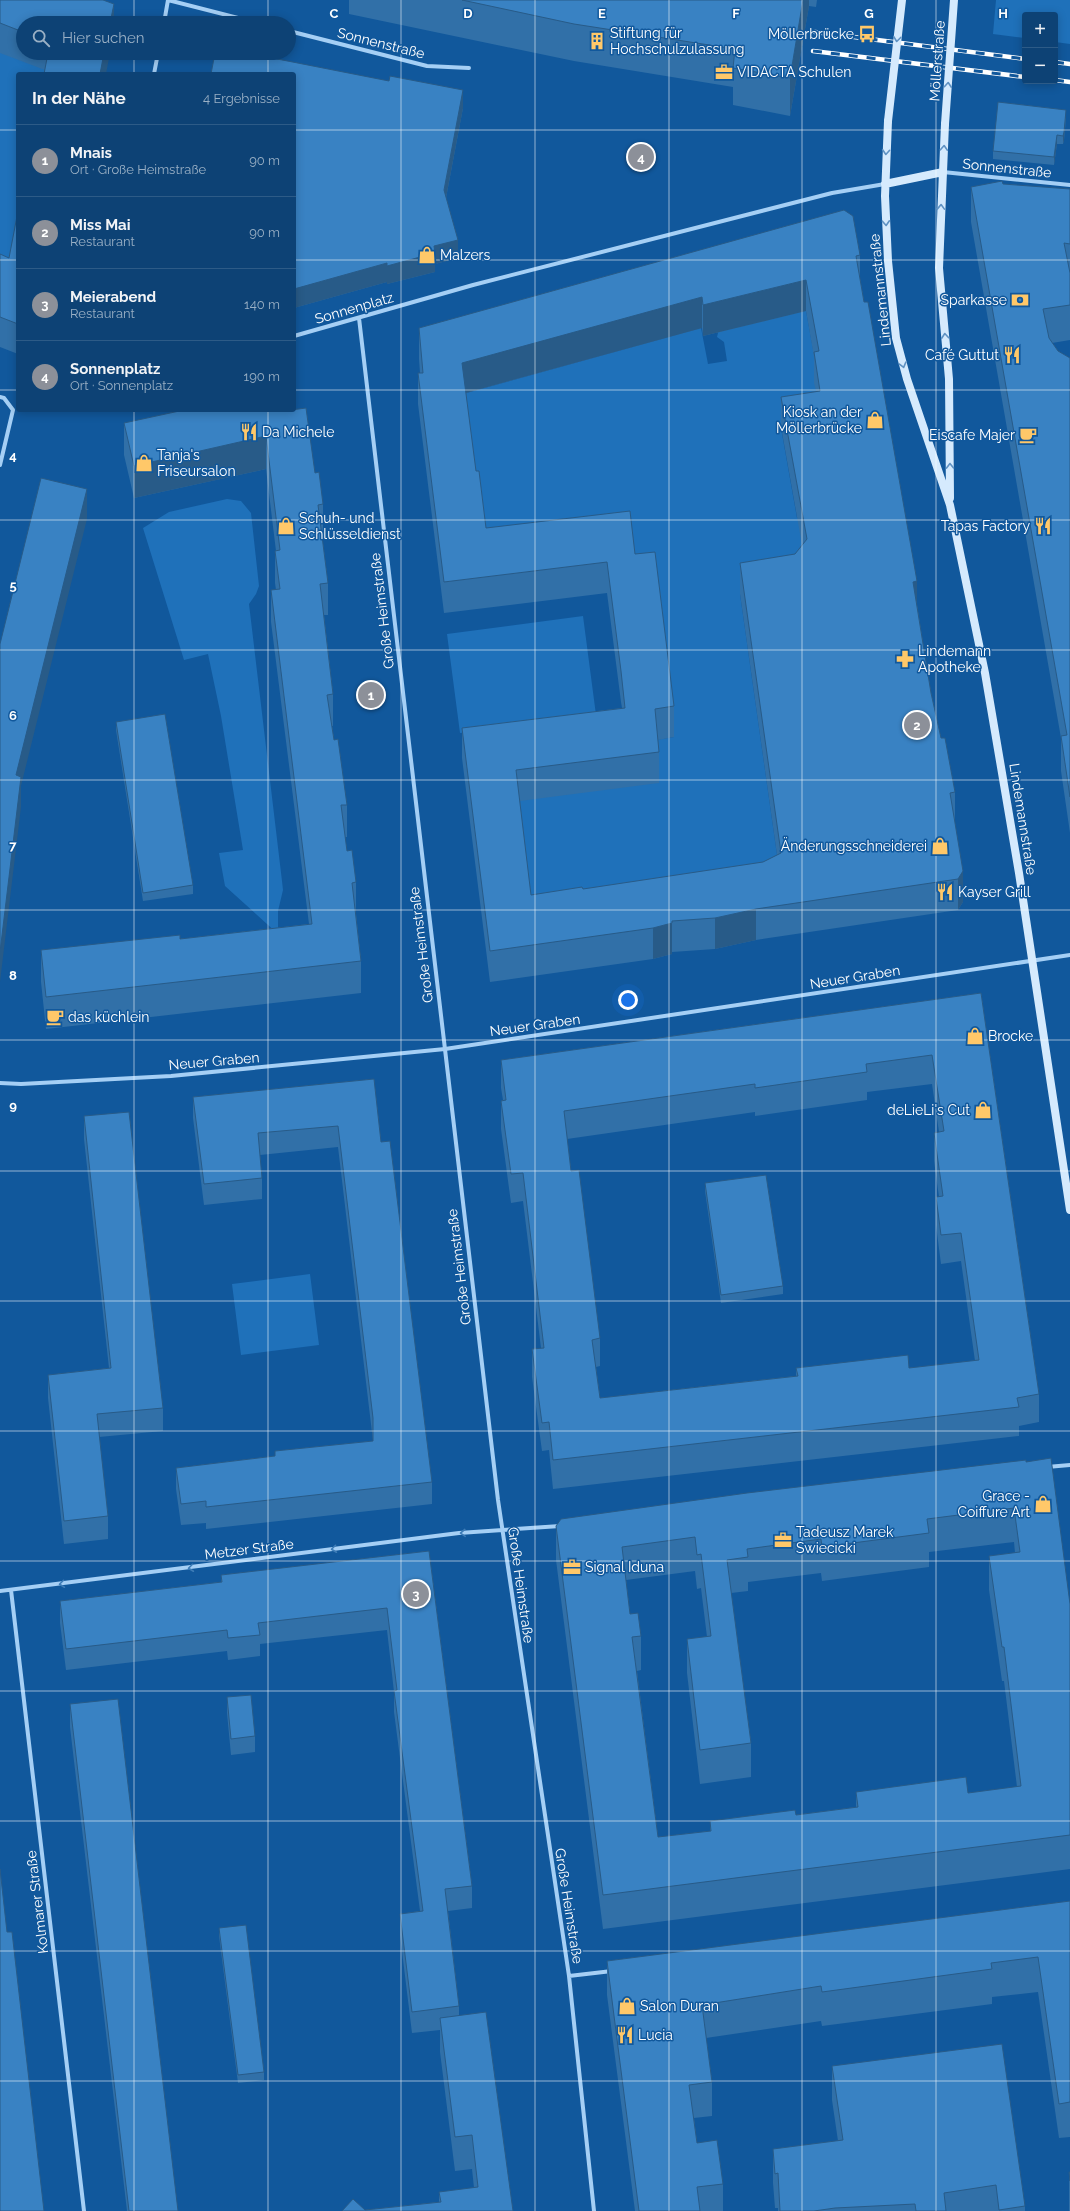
<!DOCTYPE html>
<html lang="de">
<meta charset="utf-8">
<style>
body{margin:0;font-family:Raleway,sans-serif;background:#16497a;color:#f1f3f6}
.controls{position:absolute;right:12px;top:12px;display:grid;overflow:hidden;border-radius:4px;box-shadow:0 2px 10px #0003}
.controls button{width:36px;height:36px;display:grid;place-items:center;padding:0;border:0;border-bottom:1px solid #2d5b87;background:#0d4275;color:#f1f3f6;font:20px sans-serif}
.you{position:absolute;left:628px;top:1000px;width:14px;height:14px;margin:-10px;border:3px solid #fff;border-radius:50%;background:#1a73e8;box-shadow:0 0 0 6px #1a73e833}
.badge{display:grid;place-items:center;width:26px;height:26px;border-radius:50%;background:#8c9099;color:#fff;font-size:13px;font-weight:700}
.pin{position:absolute;translate:-50% -50%;border:2px solid #fff;box-shadow:0 1px 4px #0006}
.list{margin:0;padding:0;list-style:none}
h2{display:flex;justify-content:space-between;align-items:center;height:52px;margin:0;padding:0 16px;font-size:17px}
h2 small{font-size:13px;font-weight:400;color:#9ab0c5}
.list li{display:grid;grid-template-columns:26px 1fr auto;gap:12px;align-items:center;box-sizing:border-box;height:72px;padding:0 16px;border-top:1px solid #2d5b87}
.list b{display:block;font-size:15px;white-space:nowrap}
.list p{margin:0;font-size:13px;white-space:nowrap;color:#9ab0c5}
.list em{font-size:13px;font-style:normal;color:#9ab0c5}
.icon{flex:none;width:22px;height:22px;fill:none;stroke:currentColor;stroke-width:2;stroke-linecap:round;stroke-linejoin:round}
.map{position:relative;flex:none;width:1070px;height:2211px;overflow:hidden}
.search{position:absolute;background:#0d4275;box-shadow:0 2px 10px #0003;left:16px;top:16px;width:280px;height:44px;display:flex;align-items:center;gap:10px;box-sizing:border-box;padding:0 14px;border-radius:22px;color:#9ab0c5;font-size:15px}
.panel{position:absolute;background:#0d4275;box-shadow:0 2px 10px #0003;left:16px;top:72px;width:280px;height:340px;border-radius:4px}
.map>svg:first-child{display:block}
</style>
<div class="map">
<svg width="1070" height="2211" viewBox="0 0 1070 2211">
<rect width="100%" height="100%" fill="#11589c"/>
<path fill="#1f71ba" d="M996,0H1070V44L1055,42V15H1025V38L993,34Z
M0,52L28,63L32,53L50,74H18V244L0,307Z
M802,289L819,382L817,399L781,428L797,518L837,512L799,584L740,594L782,890L531,926L516,801L655,740L674,737L655,583L486,559L459,395L701,328L708,364L727,361L724,342L717,337L719,329Z
M227,499L241,501L251,513L259,586L256,594L249,604L282,881L283,890L278,911V934L225,886L219,853L243,850L221,716L208,654L184,660L143,528L169,512Z
M583,616L596,715L460,733L447,634Z
M310,1274L319,1345L241,1355L232,1284Z"/>
<g fill="none" stroke-linecap="round" stroke-linejoin="round">
<path stroke="#a5cff5" stroke-width="4" d="M168,0L258,23
M164,23L168,0
M289,31L427,66L469,68
M154,74L158,53
M943,172L1070,185
M359,318L498,1500L569,1976L594,2211
M294,336L473,285L832,193L885,184
M0,397L4,398L13,410
M0,465L13,410
M0,1083L21,1084L171,1076L445,1049L1070,955
M1047,1467L1070,1465
M11,1590L84,2211
M0,1591L459,1533L560,1526
M569,1976L612,1971"/>
<path stroke="#d5eafd" stroke-width="8" d="M888,121L885,196L888,261L896,338L907,379L950,505L985,673L1019,873L1070,1210
M945,124L939,268L949,379L950,498
M885,184L943,172"/>
<g stroke="#fff" stroke-width="4.5">
<path id="rail" d="M815,32L1025,59
M813,51L1025,77
M1055,62L1070,64
M1055,80L1070,82"/>
</g>
<use href="#rail" stroke="#11589c" stroke-width="3" stroke-dasharray="9" stroke-linecap="butt"/>
<path stroke="#d5eafd" stroke-width="8" d="M888,121L902,0
M945,124L954,0"/>
</g>
<path fill="#3170a8" fill-rule="evenodd" d="M0,0L114,23H23V53H110L45,70L0,53Z
M349,0H817L816,7L809,6L790,116L733,105V87L574,61L349,14Z
M463,108L446,198L458,258L435,264V272L387,284V282L294,308Z
M1066,118L1064,140L1063,144H1057L1054,165L993,159V151Z
M1003,184L1070,189V340L1052,343L1058,351L1070,358V833L1061,771V738L971,222V187Z
M18,211V354L0,347V254L9,258Z
M860,255V279L917,605L931,693L941,738L955,792V823L963,902L958,910L756,940L715,949L672,952V954L653,959L490,982L462,758V728L622,708L621,702L607,593L444,613L418,404V373H420L419,359V328ZM806,311L814,357V383L816,391L781,397V427L802,545L795,554L740,563V594L777,855L763,862L583,889L531,895L520,801L659,783V752L658,740L674,737V706L635,554L486,528L476,471L466,393L702,328L703,336Z
M283,410L315,473L323,504V536H322L328,583V615H324L333,694V726H332L334,740L347,805V837H345L347,851L356,882V914L361,961V993L46,1029L41,982V950L180,939L309,924L271,622V590H276L275,583V551H276L266,469L134,498L124,455V423Z
M116,722L193,885V894L143,901L116,730Z
M981,993L1039,1394V1422L1019,1426V1436L553,1489L549,1450L542,1451L532,1377V1349L541,1348L523,1201L511,1203L501,1129V1101L503,1100L501,1088V1060ZM932,1084L939,1132L934,1133V1161L939,1197H936V1225L941,1264L961,1261L975,1361L909,1368H796V1376L600,1398L596,1367L600,1366V1338L571,1171L567,1139L755,1112V1116L867,1100V1092Z
M374,1079L381,1142L432,1482V1504L206,1529V1523L181,1525L176,1489V1468L275,1456V1451L373,1441L338,1147L260,1155L262,1178V1199L204,1205L193,1118V1097Z
M84,1116L163,1408V1431L99,1437L108,1516V1539L64,1544L48,1398V1375L109,1368L84,1139Z
M705,1183L783,1286V1294L721,1303L705,1191Z
M1026,1462L1070,1604V1869L603,1929L556,1560V1526ZM1014,1542L1015,1553L989,1556V1590L1002,1681H1004L1017,1787L968,1793L856,1792V1807L796,1815L710,1821V1831L658,1837L637,1671L641,1670V1636L630,1614L626,1580L695,1571L697,1589L701,1588L707,1637L687,1639V1673L700,1784L751,1777V1743L731,1593L748,1591V1582L821,1573L822,1581L929,1567V1552Z
M429,1551L472,1886V1908L448,1911L459,2006V2015L513,2211L365,2210L439,2202V2192L474,2188L472,2169L455,2171L440,2052V2030L412,2033L400,1935V1914L420,1911L394,1712V1692L387,1630L260,1644V1656L228,1660L227,1651L66,1670L60,1623V1601L221,1582V1575Z
M227,1697L255,1736V1752L231,1755L227,1713Z
M70,1704L178,2211H127L70,1727Z
M1070,1901V2137L1059,2138L1038,1992L992,1997V2004L822,2026L821,2021L706,2038L712,2082V2116L694,2118L697,2143L723,2184V2211H635L607,1995V1961Z
M219,1928L264,2072V2080L238,2083L219,1936Z
M832,2066L1025,2206V2211H778V2208H775L773,2183V2149L838,2141L832,2100Z
M1069,2172H1070V2211H1069Z"/>
<path fill="#285b88" d="M803,0H809V6L790,116V78Z
M114,4V23H110Z
M104,53H110L106,74H100Z
M463,90V108L444,208V190Z
M1066,110L1064,140L1063,144V136Z
M1057,135V144L1054,165V157Z
M458,240V258L435,264V272L387,284V266L434,246Z
M387,263V282L294,308V289Z
M806,280V311L703,336V305Z
M702,297V328L462,394V363Z
M266,436V469L134,498V466Z
M87,489V519L21,786V807L0,982V952L16,775Z
M917,581V612L913,582Z
M963,871V902L958,910V879Z
M756,909V940L715,949V918Z
M672,923V954L653,959V928Z"/>
<path fill="#3982c3" stroke="#285b88" fill-rule="evenodd" d="M0,0H103L114,4L110,23H23V32L0,23Z
M462,0H803L790,78L733,68L735,49L574,24Z
M48,53H104L100,74H44Z
M215,53H247L389,81L390,76L463,90L444,190L458,240L434,246L435,253L387,266V263L294,289V74H211Z
M998,102L1066,110L1064,132L1063,136L1057,135L1054,157L993,151Z
M1002,181L1003,184L1070,189V244L1064,243L1070,273V305L1043,309L1049,338L1058,351L1070,358V797L1061,736L1067,735L971,187Z
M844,210L853,216L860,255L856,256L864,302H868L917,581L913,582L931,693L941,738H945L955,792L950,793L963,871L958,879L756,909L715,918L672,921V923L653,928L490,951L462,728L625,708L621,671L607,562L444,582L418,373H423L419,328ZM806,280L819,351L814,352L820,391L781,397L807,539L795,554L740,563L781,853L763,862L583,889L582,887L531,895L516,770L659,752L655,709L674,706L655,552L635,554L630,511L486,528L479,471H476L462,363L702,297L703,305Z
M18,211V324L0,317V254L9,258Z
M306,408L315,473L319,472L323,504L318,505L328,583L320,584L333,694L327,695L334,740L338,739L347,805H341L347,851L352,850L356,882L352,883L361,961L46,997L41,950L180,935V939L312,924L271,590L280,589L275,551L280,550L266,436L134,466L124,423L184,410H283V411Z
M41,478L87,489L16,775L21,777L0,952V644Z
M165,714L193,885L143,893L116,722Z
M981,993L1039,1394L1017,1398L1019,1407L553,1460L549,1422L542,1423L532,1349L544,1348L523,1173L511,1174L501,1101L506,1100L501,1060ZM932,1055L944,1131L934,1133L943,1196L936,1197L941,1235L961,1233L979,1360L909,1368L908,1355L796,1368L798,1376L600,1398L592,1340L600,1338L579,1170L571,1171L564,1111L755,1084V1088L867,1072L866,1064Z
M374,1079L381,1142L390,1141L432,1482L206,1507V1501L181,1504L176,1468L275,1456V1451L373,1441V1418L338,1126L258,1133L262,1178L204,1184L193,1097Z
M129,1112L163,1408L97,1414L108,1516L64,1521L48,1375L111,1368L84,1116Z
M766,1175L783,1286L721,1295L705,1183Z
M1051,1458L1070,1604V1835L603,1895L556,1526L561,1519L747,1493L1026,1460V1462ZM1014,1508L1020,1552L989,1556L1002,1647H1004L1021,1786L968,1793L966,1777L856,1792L858,1807L796,1815L795,1810L710,1821L711,1831L658,1837L632,1637L641,1636L638,1613L630,1614L622,1547L695,1537L697,1555L701,1554L711,1636L687,1639L700,1750L751,1743L727,1560L748,1557L747,1549L821,1539L822,1547L929,1533L927,1519Z
M429,1551L472,1886L445,1889L459,2006L412,2012L400,1914L423,1911L394,1691L397,1690L387,1608L258,1623L260,1635L228,1638L227,1630L66,1649L60,1601L222,1582L221,1575Z
M251,1695L255,1736L231,1739L227,1697Z
M118,1699L178,2211H129L70,1704Z
M0,1869L7,1932H12L44,2211H0Z
M1070,1901V2102L1059,2104L1038,1957L991,1963L992,1969L822,1992L821,1986L702,2005L712,2082L689,2085L697,2143L717,2140L723,2184L697,2187L700,2211H639L607,1961Z
M246,1925L264,2072L238,2075L219,1928Z
M486,2012L513,2211H342L353,2199L365,2210L441,2202L439,2192L478,2187L472,2135L455,2137L440,2018Z
M1002,2044L1025,2206L999,2210L996,2185L944,2193L946,2211H916L915,2204L835,2208L814,2211H780L778,2173L775,2174L773,2149L843,2140L832,2066Z
M1069,2172H1070V2181Z"/>
<defs><path id="oneway-chevron" d="M-2-3.5L2.5 0L-2 3.5" fill="none" stroke-width="1.6" stroke-linecap="round" stroke-linejoin="round"/></defs>
<g stroke="#5f92c3">
<use href="#oneway-chevron" transform="translate(897 39) rotate(97)"/>
<use href="#oneway-chevron" transform="translate(948 85) rotate(-86)"/>
<use href="#oneway-chevron" transform="translate(944 148) rotate(-87)"/>
<use href="#oneway-chevron" transform="translate(886 152) rotate(94)"/>
<use href="#oneway-chevron" transform="translate(941 207) rotate(-88)"/>
<use href="#oneway-chevron" transform="translate(886 223) rotate(87)"/>
<use href="#oneway-chevron" transform="translate(945 336) rotate(-95)"/>
<use href="#oneway-chevron" transform="translate(903 365) rotate(75)"/>
<use href="#oneway-chevron" transform="translate(950 466) rotate(-91)"/>
</g>
<g stroke="#3d7cb7">
<use href="#oneway-chevron" transform="translate(463 1533) rotate(177)"/>
<use href="#oneway-chevron" transform="translate(334 1549) rotate(173)"/>
<use href="#oneway-chevron" transform="translate(191 1568) rotate(173)"/>
<use href="#oneway-chevron" transform="translate(62 1584) rotate(173)"/>
</g>
<path fill="none" stroke="#fff" stroke-width="1" stroke-opacity="0.55" d="M134,0V23M268,0V23M401,0V2211M535,0V2211M669,0V2211M802,0V2211M936,0V2211M134,53V74M268,53V74M0,130H18M294,130H1070M0,260H18M294,260H1070M0,390H18M294,390H1070M134,410V2211M268,410V2211M0,520H1070M0,650H1070M0,780H1070M0,910H1070M0,1040H1070M0,1171H1070M0,1301H1070M0,1431H1070M0,1561H1070M0,1691H1070M0,1821H1070M0,1951H1070M0,2081H1070"/>
<defs>
<g id="bus-bare" transform="scale(1.38)"><path d="M-5-6H5V4H4V6H2V4H-2V6H-4V4H-5ZM-3.5-4V0h7V-4ZM-3.5 1.2v1.5H-2V1.2ZM2 1.2v1.5H3.5V1.2Z" fill="#ffc869" stroke="#11589c" stroke-width="2.5" paint-order="stroke"/></g>
<g id="building-bare" transform="scale(1.38)"><path d="M-4-6H4V6H1V3H-1V6H-4ZM-2.5-4.3h1.7v1.8h-1.7ZM.8-4.3h1.7v1.8H.8ZM-2.5-1h1.7V.8h-1.7ZM.8-1h1.7V.8H.8Z" fill="#ffc869" stroke="#11589c" stroke-width="2.5" paint-order="stroke"/></g>
<g id="office-bare" transform="scale(1.38)"><path d="M-6-3h4V-5.5h4V-3h4V5H-6ZM-1-4.5V-3h2v-1.5ZM-6 0V1H6V0Z" fill="#ffc869" stroke="#11589c" stroke-width="2.5" paint-order="stroke"/></g>
<g id="shop-bare" transform="scale(1.38)"><path d="M-5-2.5h2.3a2.7 3.5 0 0 1 5.4 0H5L5.5 6h-11ZM-1.5-2.5h3a1.5 2.3 0 0 0-3 0Z" fill="#ffc869" stroke="#11589c" stroke-width="2.5" paint-order="stroke"/></g>
<g id="bank-bare" transform="scale(1.38)"><path d="M-6-4H6V4H-6ZM0-2.3a2.3 2.3 0 1 0 0 4.6a2.3 2.3 0 1 0 0-4.6Z" fill="#ffc869" stroke="#11589c" stroke-width="2.5" paint-order="stroke"/></g>
<g id="restaurant-bare" transform="scale(1.38)"><path d="M-5-6h1v4h1v-4h1v4h1v-4h1v5L-1.5 .5V6h-2V.5L-5-1ZM5-6V6H3V1.5H1.5Q1.5-4 5-6Z" fill="#ffc869" stroke="#11589c" stroke-width="2.5" paint-order="stroke"/></g>
<g id="cafe-bare" transform="scale(1.38)"><path d="M-5.5-4.5H6V0H3Q3 3.5 0 3.5H-2.5Q-5.5 3.5-5.5 0ZM3-3.2v2h1.7v-2ZM-6 4.5H4V6H-6Z" fill="#ffc869" stroke="#11589c" stroke-width="2.5" paint-order="stroke"/></g>
<g id="pharmacy-bare" transform="scale(1.38)"><path d="M-2-6h4v4h4v4h-4v4h-4v-4h-4v-4h4Z" fill="#ffc869" stroke="#11589c" stroke-width="2.5" paint-order="stroke"/></g>
</defs>
<g fill-rule="evenodd">
<use href="#bus-bare" x="867" y="34"/>
<use href="#building-bare" x="597" y="41"/>
<use href="#office-bare" x="724" y="72"/>
<use href="#shop-bare" x="427" y="255"/>
<use href="#bank-bare" x="1020" y="300"/>
<use href="#restaurant-bare" x="1012" y="355"/>
<use href="#shop-bare" x="875" y="420"/>
<use href="#restaurant-bare" x="249" y="432"/>
<use href="#cafe-bare" x="1028" y="435"/>
<use href="#shop-bare" x="144" y="463"/>
<use href="#shop-bare" x="286" y="526"/>
<use href="#restaurant-bare" x="1043" y="526"/>
<use href="#pharmacy-bare" x="905" y="659"/>
<use href="#shop-bare" x="940" y="846"/>
<use href="#restaurant-bare" x="945" y="892"/>
<use href="#cafe-bare" x="55" y="1017"/>
<use href="#shop-bare" x="975" y="1036"/>
<use href="#shop-bare" x="983" y="1110"/>
<use href="#shop-bare" x="1043" y="1504"/>
<use href="#office-bare" x="783" y="1540"/>
<use href="#office-bare" x="572" y="1567"/>
<use href="#shop-bare" x="627" y="2006"/>
<use href="#restaurant-bare" x="625" y="2035"/>
</g>
<g text-anchor="middle" stroke-width="3" stroke-linejoin="round" paint-order="stroke">
<g font-size="14" fill="#fff" stroke="#11589c" text-anchor="start">
<text x="610" y="38">Stiftung für<tspan x="610" dy="16">Hochschulzulassung</tspan></text>
<text x="854" y="39" text-anchor="end">Möllerbrücke</text>
<text x="737" y="77">VIDACTA Schulen</text>
<text x="440" y="260">Malzers</text>
<text x="1007" y="305" text-anchor="end">Sparkasse</text>
<text x="999" y="360" text-anchor="end">Café Guttut</text>
<text x="862" y="417" text-anchor="end">Kiosk an der<tspan x="862" dy="16">Möllerbrücke</tspan></text>
<text x="262" y="437">Da Michele</text>
<text x="1015" y="440" text-anchor="end">Eiscafe Majer</text>
<text x="157" y="460">Tanja's<tspan x="157" dy="16">Friseursalon</tspan></text>
<text x="299" y="523">Schuh- und<tspan x="299" dy="16">Schlüsseldienst</tspan></text>
<text x="1030" y="531" text-anchor="end">Tapas Factory</text>
<text x="918" y="656">Lindemann<tspan x="918" dy="16">Apotheke</tspan></text>
<text x="927" y="851" text-anchor="end">Änderungsschneiderei</text>
<text x="958" y="897">Kayser Grill</text>
<text x="68" y="1022">das küchlein</text>
<text x="988" y="1041">Brocke</text>
<text x="970" y="1115" text-anchor="end">deLieLi's Cut</text>
<text x="1030" y="1501" text-anchor="end">Grace -<tspan x="1030" dy="16">Coiffure Art</tspan></text>
<text x="796" y="1537">Tadeusz Marek<tspan x="796" dy="16">Swiecicki</tspan></text>
<text x="585" y="1572">Signal Iduna</text>
<text x="640" y="2011">Salon Duran</text>
<text x="638" y="2040">Lucia</text>
</g>
<g font-size="14" fill="#fff" stroke="#11589c">
<text transform="translate(381 43) rotate(14)" y="5">Sonnenstraße</text>
<text transform="translate(937 61) rotate(-86)" y="5">Möllerstraße</text>
<text transform="translate(1007 168) rotate(6)" y="5">Sonnenstraße</text>
<text transform="translate(880 290) rotate(-96)" y="5">Lindemannstraße</text>
<text transform="translate(354 308) rotate(-16)" y="5">Sonnenplatz</text>
<text transform="translate(382 611) rotate(-97)" y="5">Große Heimstraße</text>
<text transform="translate(1023 819) rotate(81)" y="5">Lindemannstraße</text>
<text transform="translate(421 945) rotate(-97)" y="5">Große Heimstraße</text>
<text transform="translate(855 977) rotate(-9)" y="5">Neuer Graben</text>
<text transform="translate(535 1025) rotate(-8)" y="5">Neuer Graben</text>
<text transform="translate(214 1061) rotate(-5)" y="5">Neuer Graben</text>
<text transform="translate(459 1267) rotate(-97)" y="5">Große Heimstraße</text>
<text transform="translate(249 1549) rotate(-7)" y="5">Metzer Straße</text>
<text transform="translate(521 1585) rotate(82)" y="5">Große Heimstraße</text>
<text transform="translate(37 1902) rotate(-97)" y="5">Kolmarer Straße</text>
<text transform="translate(569 1906) rotate(81)" y="5">Große Heimstraße</text>
</g>
</g>
<g font-size="13" text-anchor="middle" font-weight="bold" fill="#fff" stroke="#11589c" stroke-width="3" stroke-linejoin="round" paint-order="stroke">
<text x="334" y="18">C</text>
<text x="468" y="18">D</text>
<text x="602" y="18">E</text>
<text x="736" y="18">F</text>
<text x="869" y="18">G</text>
<text x="1003" y="18">H</text>
<text x="13" y="460">4</text>
<text x="13" y="590">5</text>
<text x="13" y="720">6</text>
<text x="13" y="850">7</text>
<text x="13" y="980">8</text>
<text x="13" y="1110">9</text>
</g>
</svg>
<div class="controls">
<button>+</button>
<button>−</button>
</div>
<div class="you"></div>
<div class="pin badge" style="left:371px;top:695px">1</div>
<div class="pin badge" style="left:917px;top:725px">2</div>
<div class="pin badge" style="left:416px;top:1594px">3</div>
<div class="pin badge" style="left:641px;top:157px">4</div>
<div class="search"><svg class="icon" aria-label="search" viewBox="0 0 24 24"><circle cx="10" cy="10" r="6"/><path d="M15 15l6 6"/></svg>Hier suchen</div>
<section class="panel">
<h2>In der Nähe<small>4 Ergebnisse</small></h2>
<ul class="list">
<li><span class="badge">1</span><div><b>Mnais</b><p>Ort · Große Heimstraße</p></div><em>90 m</em></li>
<li><span class="badge">2</span><div><b>Miss Mai</b><p>Restaurant</p></div><em>90 m</em></li>
<li><span class="badge">3</span><div><b>Meierabend</b><p>Restaurant</p></div><em>140 m</em></li>
<li><span class="badge">4</span><div><b>Sonnenplatz</b><p>Ort · Sonnenplatz</p></div><em>190 m</em></li>
</ul>
</section>
</div>
